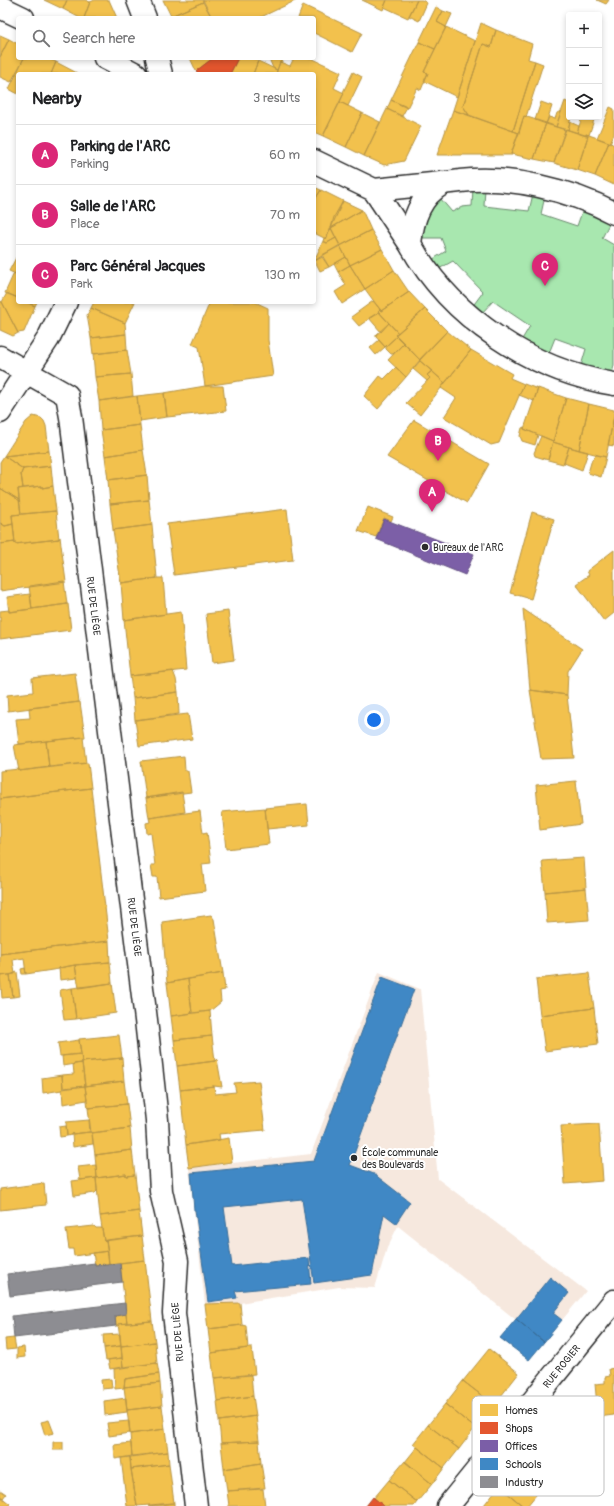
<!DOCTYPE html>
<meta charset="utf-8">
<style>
body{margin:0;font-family:Pangolin,sans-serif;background:#f2f2f2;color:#202124}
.controls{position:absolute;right:12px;top:12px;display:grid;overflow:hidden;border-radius:4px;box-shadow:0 2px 6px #0003}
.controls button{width:36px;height:36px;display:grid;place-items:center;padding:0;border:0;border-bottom:1px solid #e0e0e0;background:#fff;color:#202124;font:20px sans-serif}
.you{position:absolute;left:374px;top:720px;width:14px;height:14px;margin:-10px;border:3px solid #fff;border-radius:50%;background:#1a73e8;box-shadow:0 0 0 6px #1a73e833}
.badge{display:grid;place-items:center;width:26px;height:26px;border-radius:50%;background:#db2777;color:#fff;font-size:13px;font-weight:700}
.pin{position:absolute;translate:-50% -33px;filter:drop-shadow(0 1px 2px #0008)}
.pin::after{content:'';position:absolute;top:21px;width:14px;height:12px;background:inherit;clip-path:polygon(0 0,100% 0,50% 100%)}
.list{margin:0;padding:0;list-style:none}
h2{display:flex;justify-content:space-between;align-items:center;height:52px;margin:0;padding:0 16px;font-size:17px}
h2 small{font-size:13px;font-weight:400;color:#757577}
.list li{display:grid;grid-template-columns:26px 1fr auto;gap:12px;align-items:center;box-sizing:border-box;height:60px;padding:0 16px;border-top:1px solid #e0e0e0}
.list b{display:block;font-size:15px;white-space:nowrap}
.list p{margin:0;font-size:13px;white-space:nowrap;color:#757577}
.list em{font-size:13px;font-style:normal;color:#757577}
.icon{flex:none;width:22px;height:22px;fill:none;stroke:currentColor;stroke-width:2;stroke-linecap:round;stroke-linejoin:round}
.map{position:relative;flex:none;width:614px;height:1506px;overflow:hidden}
.search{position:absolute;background:#fff;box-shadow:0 2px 6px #0003;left:16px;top:16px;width:300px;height:44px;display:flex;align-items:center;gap:10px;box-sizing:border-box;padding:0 14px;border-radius:4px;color:#757577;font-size:15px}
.panel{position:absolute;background:#fff;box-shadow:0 2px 6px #0003;left:16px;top:72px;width:300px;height:232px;border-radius:4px}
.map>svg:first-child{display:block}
</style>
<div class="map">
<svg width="614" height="1506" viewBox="0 0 614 1506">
<rect width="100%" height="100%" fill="#fff"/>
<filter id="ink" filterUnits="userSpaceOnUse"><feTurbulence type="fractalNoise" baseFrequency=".025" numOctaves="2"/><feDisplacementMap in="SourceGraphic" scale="8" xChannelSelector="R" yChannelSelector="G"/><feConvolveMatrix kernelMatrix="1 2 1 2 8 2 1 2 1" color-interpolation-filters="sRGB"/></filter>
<g filter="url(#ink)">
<path fill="#f6e8de" d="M379,972L420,989L438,1179L586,1291L544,1342L398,1226L387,1248L375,1288L339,1287L240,1303L205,1304L189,1168L311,1154Z"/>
<path fill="#a8e7af" stroke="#6a896d" d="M473,188H485L484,206L529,211L533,194L545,196L541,214L577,226L583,209L610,222L602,238L614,245V365L612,374L581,366L586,349L555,338L549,353L521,341L530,326L493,301L481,314L472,307L483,292L453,261L437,270L430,261L446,251L441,238H423C424,220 427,211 440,198L452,212L462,207L472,206Z"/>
<path fill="#f2c14e" stroke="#b69444" d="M44,0H67L63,9Z
M67,0H85L90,2L84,18H80L63,9Z
M95,0H109L117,18H84L90,2Z
M163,0H203V2L171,16Z
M203,0H297L259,18H212Z
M362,0H387L383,10Z
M387,0H417L408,18L384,7Z
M417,0H422L427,3L419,21L409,16Z
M597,0H609L606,4Z
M203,2L212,18H170L171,16Z
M303,5L362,33L352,52L314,33V18H298Z
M436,7L443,11L437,22L446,27L435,49L419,42Z
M443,11L452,14L446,27L437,22Z
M481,23L496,30L491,47L483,44L463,106L469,115L453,110Z
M446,27L475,41L457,97L424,81L428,73L424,72Z
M496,30L532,44L528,59L535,61L513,131L469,115L463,106L483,44L491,47Z
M0,35L9,39L0,57Z
M9,39L18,44V58H24L11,82L0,77V57Z
M419,42L435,49L424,72L428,73L421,90L417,88L407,108L391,100Z
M24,58H47L56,62L51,74H18V94L9,89Z
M190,58H213L196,71Z
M238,58H252L258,61L253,74H230Z
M272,58H284L282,62H280L277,70L273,68L270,61Z
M294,58H311L341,72L334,88L344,93L323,136L314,132V74H276L280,62L290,66Z
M258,61L277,70L276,74H253Z
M535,61L543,64L526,117L524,116L519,133L513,131Z
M56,62L77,73L76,74H51Z
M353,72L362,77L348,106L340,102L344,93L343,92Z
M391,100L407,107L402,116L387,109Z
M565,101L569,103V117H571L568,130L556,127Z
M340,102L362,113L346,147L323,136Z
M541,102L552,106L546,124L535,120Z
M610,107L614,109V134L610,143L597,138Z
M387,109L421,126L404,161L384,165L364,156Z
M453,110L519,133L511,154L512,155H437Z
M561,111L556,127L546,124L549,117L555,119L557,113Z
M362,113L380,122L364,156L346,147Z
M524,116L546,123L534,159L511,154Z
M582,117L594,120L589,135L586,134V136L577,133Z
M570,122L579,126L577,133L568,130Z
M546,123L565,130L554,163L534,159Z
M566,129L588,136L577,170L554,163Z
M586,134L609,142L595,176L577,170L588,136H586Z
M609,142L614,145V185L595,176Z
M314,187L321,190L314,201Z
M321,190L343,201L326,239L314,233V201Z
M343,201L362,210L331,228L334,217Z
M362,210L371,230L340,246L331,228Z
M331,228L336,238L327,243L323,241L324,238L326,239Z
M371,230L382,249L350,265L340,246Z
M336,238L340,245L314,261L323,241L327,243Z
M340,246L346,257L329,267L322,255Z
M382,249L394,270L365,289L350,265Z
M18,254V275L9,271Z
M322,257L329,267L320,271L315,261Z
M346,257L350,265L338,272L334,264Z
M350,265L365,289L342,304L335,292L346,285L338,272Z
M394,270L409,292L381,311L365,289Z
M14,273L18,275V298L5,293Z
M409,292L425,309L398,333L378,311L380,309L381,311Z
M7,293L18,298V302H26L35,306L24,332L18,333L2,302Z
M0,301L2,302L18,333L13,336L0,330Z
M373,301L380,309L378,311L379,312L359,326L351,317Z
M26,302H37L35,306Z
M94,302H135L125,323L91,308Z
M210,302H255L268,308V340L273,376L205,386L199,347L192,344Z
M91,308L125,323L126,334L91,338L87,315Z
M425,309L447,331L420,360L395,335Z
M379,312L389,323L381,332L369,318Z
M389,323L398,333L395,335L397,336L385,347L376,337V335Z
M447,331L471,350L445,383L419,360Z
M126,334L127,350L93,354L91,338Z
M397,336L404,343L393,354H391L386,349V346Z
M379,340L385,347L376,355L370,348Z
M404,343L420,360L406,377L388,360Z
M127,350L131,374L95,377L93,354Z
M471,350L512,374L510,378L524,384L499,443L491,445L444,417L456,398L441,388Z
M420,361L432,371L427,375L430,378L427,381L413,369Z
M396,367L406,377L378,409L364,396L380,376L384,379Z
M432,371L445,383L420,415L406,403L430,378L427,375Z
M131,374L133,396L99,401L95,377Z
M524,384L538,389L534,401L519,395Z
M205,386H223L226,411L167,417L164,393Z
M538,388L566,398L553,441L524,429Z
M164,393L167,417L140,421L137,396Z
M137,396L140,425L101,430L99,401Z
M566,398L589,404L579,450L553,442Z
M589,404L614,410V416L606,457L579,450Z
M33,416L41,418L44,421L46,426L49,451L4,456L26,422Z
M614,416V446L608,445Z
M414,420L489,464L467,503L387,457Z
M140,425L143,450L105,456L101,430Z
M524,427V429L538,435L535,445L522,441L520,436L522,428Z
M541,436L553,441L548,460L535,456L534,453Z
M553,442L569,447L563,464L548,460Z
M569,447L588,452L582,470L564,463Z
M143,450L147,475L108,480L105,456Z
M49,451L51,466L35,468V467L23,469L4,456Z
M596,455L606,457L601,477L588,473L592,459Z
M4,456L23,469L21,474L23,488L18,489L19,500L0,488V462Z
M51,466L53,486L42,488V486L23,488L21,474L23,469Z
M147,475L149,500L110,504L108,480Z
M42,486V488L53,486L56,511L21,514L18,489Z
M0,488L19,500L21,514L12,515L13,524L5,526L0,523Z
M149,500L152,525L113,530L110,504Z
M368,507L393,517L391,521L384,518L376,537L358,531Z
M287,509L293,560L174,575L167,524Z
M56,511L59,539L15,544L12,515Z
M532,512L554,519L531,599L510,593Z
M0,523L5,526L13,524L15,542L0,544Z
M152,525L157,578L121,583L113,530Z
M60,537L66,582L0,591V544L15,542V544L59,539Z
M614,550V613L604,621L576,584L589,575L587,571Z
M157,578H163L166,614L124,620L121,583Z
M64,581L67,604L32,609L29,586Z
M30,594L32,609L9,612L7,597Z
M68,604L71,630L0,639V611L9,610V612Z
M523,609L582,649L568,671L567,695L530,690Z
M228,611L234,660L212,663L206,614Z
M181,612L186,670L130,676L124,620Z
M173,671L176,679L178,692L133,698L130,676Z
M75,673L79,702L8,711L7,695L33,692L32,678Z
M530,690L567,695L574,758L541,759Z
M178,692L179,714L135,720L133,698Z
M80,702L85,737L19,744L16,719L30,718L29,708Z
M188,714L192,739L139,746L135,720Z
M83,737L86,763L49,767L46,741Z
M46,741L49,767L19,771L14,745Z
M184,756L185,771H188L191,792L146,798L141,761Z
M88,763L91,788L0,799V771L19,769V771Z
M576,781L581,824L540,830L536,785Z
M91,788L109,941L0,954V799Z
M182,792L185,812L149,818L146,798Z
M307,804L309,825L267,829L265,808Z
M265,808L269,844L226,849L222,812Z
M200,811L203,833L207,832L211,863L202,864L205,891L159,897L157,877H153L151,865H155L151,833L147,834L146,823L150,822L149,818Z
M584,858L586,888L545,892L542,861Z
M586,888L589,920L547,923L545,892Z
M211,915L214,919L223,973L167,983L162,922Z
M109,941L110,962L75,965L59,968V969L26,974L24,958L13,960L15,974L0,976V954Z
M110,962L112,983L79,988L75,965Z
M75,965L77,978L60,980L59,968Z
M25,968L26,974H22L21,969Z
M17,972L20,996L13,997L10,975Z
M223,973L225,990L220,991L221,1002L210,1011L192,1013L188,979Z
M589,973L594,1008L540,1015L536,979Z
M10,975L13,997L2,998L0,976Z
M188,979L192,1013L171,1016L167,983Z
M112,983L116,1013L76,1019L72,988Z
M72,988L76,1019L64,1020L60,990Z
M594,1008L598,1044L545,1051L540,1015Z
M210,1011L212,1036L174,1040L171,1016Z
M119,1035L122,1058L82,1062L79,1039Z
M212,1036L215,1061L177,1066L174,1040Z
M79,1040L81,1054L60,1056L58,1043Z
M81,1054L82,1063L63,1066L62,1056Z
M122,1058L124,1081L85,1086L82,1062Z
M217,1059L222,1087L214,1086L180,1090L177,1066L215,1061Z
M82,1063L85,1086L63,1088L62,1075L74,1074L73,1064Z
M62,1075L63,1088L62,1090L43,1093L42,1078Z
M124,1081L127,1104L88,1108L85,1086Z
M259,1081L265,1130L219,1134L220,1140L186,1145L180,1090L214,1086L215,1094L236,1092L234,1083Z
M85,1086L87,1100L63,1104L62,1089Z
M127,1104L130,1128L91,1133L88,1108Z
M89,1120L90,1132L72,1134V1135L67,1136L66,1122Z
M599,1124L603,1181L565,1184L561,1126Z
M66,1126L67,1136L60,1137L59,1127Z
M130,1128L132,1150L95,1155L92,1133Z
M90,1132L92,1133L93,1144L73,1147L72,1134Z
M229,1138L232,1162L189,1168L186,1145Z
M132,1150L135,1175L126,1176V1174L97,1178L95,1155Z
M96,1165L97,1178L80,1180L78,1167Z
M126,1174V1176L135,1175L139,1211L100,1216L96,1178Z
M96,1178L97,1191L95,1193L74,1196L72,1181Z
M44,1183L46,1205L0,1210V1189Z
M139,1211L142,1236L104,1241L100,1216Z
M94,1226L96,1228H102L104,1241L106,1240L108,1251L74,1256L73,1249H69L66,1229Z
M142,1236L145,1260L109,1264L106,1240Z
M108,1251L109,1264L95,1265L93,1253Z
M145,1260L152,1321L127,1323L120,1263Z
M240,1303L242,1325L208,1329L205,1304Z
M126,1314L127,1323L118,1324L119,1326H116L115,1316Z
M152,1321L155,1342L121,1346L118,1324Z
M242,1325L246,1326L248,1348L211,1353L208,1329Z
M120,1334L121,1346L104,1348L103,1335Z
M14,1338L16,1349L6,1350L5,1339Z
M155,1342L157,1363L123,1367L121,1346Z
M121,1346L122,1358L106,1360L104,1348Z
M24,1347L25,1357L17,1358V1348Z
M248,1348H252L255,1374L214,1378L211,1353Z
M489,1349L519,1373L494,1405L463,1381Z
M122,1358L123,1367L110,1369L108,1360Z
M157,1363L159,1374L125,1379L124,1388L115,1389L114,1369Z
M614,1368V1415L598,1417L595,1384L605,1383V1377L610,1376L609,1369Z
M159,1374L160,1383L124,1387L125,1379Z
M251,1375L253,1396L217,1401L214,1378Z
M111,1379L112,1388L102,1389L101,1380Z
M463,1381L494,1405L475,1428L445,1404Z
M160,1383L162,1406L127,1410L124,1387Z
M253,1396L256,1416L219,1421L217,1401Z
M126,1398L127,1412L105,1415L104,1401Z
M445,1404L475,1428L459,1449L428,1425Z
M162,1406L165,1429L130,1434L127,1410Z
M256,1416L259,1441L221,1443L219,1421Z
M49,1420L54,1433L45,1435L41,1422Z
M129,1421L130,1433L109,1436L107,1423Z
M428,1425L459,1449L444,1468L413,1444Z
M165,1429L168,1452L132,1456L130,1434Z
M259,1441L261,1463L224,1469L221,1443Z
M53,1442H63V1450H53Z
M131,1443L132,1456L115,1459L114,1445Z
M417,1447L444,1468L432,1484L405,1462Z
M168,1452L169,1464L131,1469L130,1457Z
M130,1457L131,1469L137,1506H127L121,1458Z
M405,1461L432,1484L417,1502L389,1480Z
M261,1463L265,1488L227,1491L224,1469Z
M169,1464L174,1503L137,1506L131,1469Z
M513,1468L540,1490L527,1506H523L499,1486Z
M389,1480L417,1502L414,1506H384L374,1498Z
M499,1486L523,1506L484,1505Z
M263,1489L265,1506H229L227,1491Z
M0,1490L6,1494L3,1498L0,1496Z
M0,1496L10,1504L8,1506H0Z
M174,1503V1506H148Z"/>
<path fill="#e4572e" stroke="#ac4a2d" d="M213,58H238L230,74H199L196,71Z
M373,1497L374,1498L384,1506H366Z"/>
<path fill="#7b5ea7" stroke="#634f82" d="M384,519L474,554L465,575L376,539Z"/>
<path fill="#3f88c5" stroke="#396c97" d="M382,977L414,989L350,1165L374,1174L410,1202L396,1223L384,1214L372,1275L314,1283L302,1199L224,1207L232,1266L309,1258L311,1284L235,1291L237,1298L208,1302L195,1210H194L191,1173L314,1161Z
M550,1277L569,1293L553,1313L562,1320L544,1342L516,1319Z
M516,1319L544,1342L529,1360L500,1338Z"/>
<path fill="#8d8d92" stroke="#707073" d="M95,1263V1265L120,1263L122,1282L10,1296L7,1274Z
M125,1303L126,1314L115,1316L116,1326L14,1338L12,1316Z"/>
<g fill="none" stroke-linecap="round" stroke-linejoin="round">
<g stroke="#2b2b2b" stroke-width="25">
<path id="minor" d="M138,0L145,18
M0,7L23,18
M105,58L136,74
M157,58L161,74
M314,161L374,190L410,244
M374,190L442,183
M614,213C570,190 510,175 460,181C455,182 446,182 442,184C420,196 412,222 410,244C451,318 531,370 614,384
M0,357L67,395L71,417L146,1020L157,1120L161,1191L177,1261L174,1313L196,1506
M0,412L48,339L66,302
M448,1506L614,1301"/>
</g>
<use href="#minor" stroke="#fff" stroke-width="22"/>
</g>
</g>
<g fill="#2b2b2b" stroke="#fff" stroke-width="1.5">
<circle cx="425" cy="547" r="4"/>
<circle cx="354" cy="1158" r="4"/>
</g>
<g text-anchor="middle" stroke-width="4" stroke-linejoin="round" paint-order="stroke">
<g font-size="10" fill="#2b2b2b" stroke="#fff" text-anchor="start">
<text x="433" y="551">Bureaux de l'ARC</text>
<text x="362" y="1156">École communale<tspan x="362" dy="12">des Boulevards</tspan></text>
</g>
<g font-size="10" fill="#2b2b2b" stroke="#fff">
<text transform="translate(94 606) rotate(83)" y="4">RUE DE LIÈGE</text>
<text transform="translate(135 927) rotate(83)" y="4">RUE DE LIÈGE</text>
<text transform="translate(177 1332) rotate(-95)" y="4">RUE DE LIÈGE</text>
<text transform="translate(561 1366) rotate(-51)" y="4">RUE ROGIER</text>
</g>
</g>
<rect x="472" y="1396" width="132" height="100" rx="6" fill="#fff" stroke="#bfbfbf" stroke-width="1"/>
<rect x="480" y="1404" width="18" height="12" fill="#f2c14e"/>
<rect x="480" y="1422" width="18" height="12" fill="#e4572e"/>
<rect x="480" y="1440" width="18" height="12" fill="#7b5ea7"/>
<rect x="480" y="1458" width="18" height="12" fill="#3f88c5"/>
<rect x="480" y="1476" width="18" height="12" fill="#8d8d92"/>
<g font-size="11" fill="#2b2b2b">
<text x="505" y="1414">Homes</text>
<text x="505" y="1432">Shops</text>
<text x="505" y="1450">Offices</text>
<text x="505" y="1468">Schools</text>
<text x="505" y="1486">Industry</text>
</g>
</svg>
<div class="controls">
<button>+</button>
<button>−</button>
<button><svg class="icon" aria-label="layers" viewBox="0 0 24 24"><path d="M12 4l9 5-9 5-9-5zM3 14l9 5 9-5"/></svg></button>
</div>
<div class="you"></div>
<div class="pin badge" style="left:432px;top:512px">A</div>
<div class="pin badge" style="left:438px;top:461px">B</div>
<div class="pin badge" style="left:545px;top:286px">C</div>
<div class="search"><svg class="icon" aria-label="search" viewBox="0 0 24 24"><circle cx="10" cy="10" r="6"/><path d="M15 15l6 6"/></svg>Search here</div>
<section class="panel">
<h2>Nearby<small>3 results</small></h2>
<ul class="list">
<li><span class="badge">A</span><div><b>Parking de l'ARC</b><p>Parking</p></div><em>60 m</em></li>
<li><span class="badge">B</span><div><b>Salle de l'ARC</b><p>Place</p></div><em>70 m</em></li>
<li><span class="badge">C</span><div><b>Parc Général Jacques</b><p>Park</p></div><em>130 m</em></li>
</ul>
</section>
</div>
